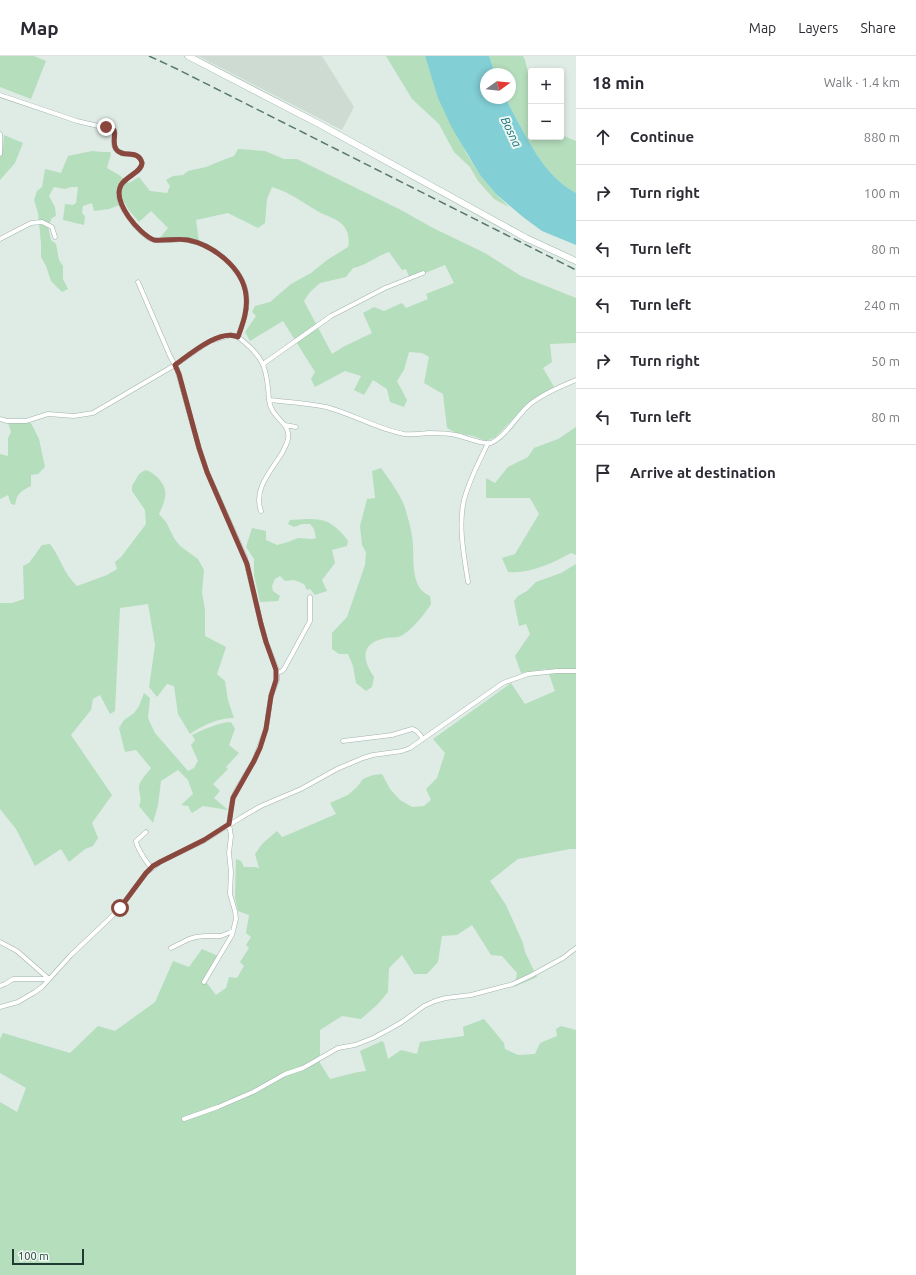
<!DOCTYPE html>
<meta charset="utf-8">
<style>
body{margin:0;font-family:Ubuntu,sans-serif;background:#f7f7f7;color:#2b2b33}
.controls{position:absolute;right:12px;top:12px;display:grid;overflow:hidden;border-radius:4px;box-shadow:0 2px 6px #0003}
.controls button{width:36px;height:36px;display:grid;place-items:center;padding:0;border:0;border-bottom:1px solid #e1e1e2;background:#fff;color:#2b2b33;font:20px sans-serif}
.compass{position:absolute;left:480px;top:12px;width:36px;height:36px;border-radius:50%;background:#fff;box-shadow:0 2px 6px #0003;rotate:75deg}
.scale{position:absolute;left:12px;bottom:10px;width:72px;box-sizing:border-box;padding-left:4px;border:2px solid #1f3c32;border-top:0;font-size:11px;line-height:14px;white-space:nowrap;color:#1f3c32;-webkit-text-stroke:3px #eff8f3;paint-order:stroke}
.stop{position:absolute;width:12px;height:12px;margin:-9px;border:3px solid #89473e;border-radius:50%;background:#fff}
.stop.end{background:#89473e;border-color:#fff;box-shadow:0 1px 4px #0008}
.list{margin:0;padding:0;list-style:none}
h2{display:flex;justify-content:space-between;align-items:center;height:52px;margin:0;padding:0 16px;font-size:17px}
h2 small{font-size:13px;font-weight:400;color:#7c7c81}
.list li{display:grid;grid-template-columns:26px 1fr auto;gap:12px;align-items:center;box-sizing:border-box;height:56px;padding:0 16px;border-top:1px solid #e1e1e2}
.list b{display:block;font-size:15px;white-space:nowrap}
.list em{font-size:13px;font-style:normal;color:#7c7c81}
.icon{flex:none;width:22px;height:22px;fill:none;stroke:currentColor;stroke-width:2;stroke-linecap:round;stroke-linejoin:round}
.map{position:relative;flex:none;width:576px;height:1219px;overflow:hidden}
header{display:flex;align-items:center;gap:24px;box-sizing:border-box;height:56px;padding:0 20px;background:#fff;border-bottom:1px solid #e1e1e2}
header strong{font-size:19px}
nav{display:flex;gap:22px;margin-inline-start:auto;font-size:14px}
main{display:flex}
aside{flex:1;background:#fff}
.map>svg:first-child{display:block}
</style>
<header>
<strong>Map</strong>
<nav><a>Map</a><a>Layers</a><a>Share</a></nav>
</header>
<main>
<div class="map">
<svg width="576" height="1219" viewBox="0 0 576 1219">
<rect width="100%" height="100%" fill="#dfebe5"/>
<path fill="#cddbd3" d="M198,0H322L354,51L342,74Z"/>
<path fill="#b5debd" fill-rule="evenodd" d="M0,0H34L46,5L31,43L0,31Z
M386,0H425L430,16L466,97L480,119L496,138L509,151L494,143L478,125L470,111L454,96L439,68L412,43Z
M489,0H523L525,4L529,20L531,21V81H561V64L564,80L576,85V137C551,123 538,102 524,77C518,66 511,54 506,42H510V18H495Z
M4,79L23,87L15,107L0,124V97L3,93Z
M238,93L265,95L284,103H297L401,154L433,172L485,197L521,220L576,242V287L550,288L552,306L543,312L554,331L526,349L496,381L486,385L473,380L456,377L447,372L443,338L424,327L429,301L422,297L409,296L404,314L397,325L407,344L404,351L390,346L387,333L373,324L364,339L354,334L361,320L345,315L315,331L311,323L315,316L283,265L250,285L245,276L256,260L252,256L255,250L270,246L291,228L311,217L327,204L348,191C350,183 348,174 342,168C337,163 325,159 319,156C303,147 290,136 272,131L267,143L265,167L258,172L228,157L196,164L199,186L159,183L168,172L151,155L139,166L128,153L125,147L109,153L94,155L92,147L83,150L82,157L85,160L84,169L63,164L65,148L73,149L76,147L78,131H71L65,133L54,131L49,140L55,151L56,160L52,162L48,170L51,184L56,188L59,204L63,210V223L68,233L62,236L51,225L46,210L41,201V187L38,157L34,144L37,135L42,131L45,113L61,117L68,100L92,95L103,96H110L111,98L107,112L119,119L129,127L139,121L150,135L167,137L170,130L166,124L173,120L183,119L188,115L206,111L223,104L234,100ZM389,196L402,214L406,213L410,223L445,209L454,227L426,238L428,243L406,252L402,247L384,255L374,251L363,257L372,277L343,291L332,298C323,280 313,263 304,245L310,236L320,227L346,221L353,212C366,210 376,200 389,196Z
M8,366L31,367L39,383L45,411L38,418L31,419V430C21,435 17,437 15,449L11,448L8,439L0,443V398L8,400V382L11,376Z
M576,371V499L571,497C552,507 531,518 508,516L502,502L515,498L539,458L530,442H486V422L495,427L508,411L528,401L534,392L558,383Z
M381,412C389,423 403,442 406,455C409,466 413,479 413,491C414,507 411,532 430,540L431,548C425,558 411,575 401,580C397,582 390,581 386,582C360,587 362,603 374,621L372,631L366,635L356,627L353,610L348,598H339L332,593V577L347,561L365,509L366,496L362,489L360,470L367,443L375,442L372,415Z
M145,414C150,415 152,417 156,420C170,433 166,443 159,458L166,466L174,482L180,490L198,503L204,514L202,536L205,554V580L226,591L217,618L225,625L228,644L234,662C218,662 203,669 190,678L178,658L174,630L167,628L157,641L149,631L155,589L148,548L120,552L115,655L110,658L100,639L93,643L91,654L71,679L112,739L92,767L98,782L93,790L85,793L69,806L61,793L35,810L16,773L0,753V547H12L24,543L23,510L29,507L42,489L50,488C61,502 63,517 77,530L107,519L117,513L115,506L121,501L146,468L145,454L132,435V430L139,418Z
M308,463C312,463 317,463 321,464C332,466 342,476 348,485L347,490L332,494L335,507L322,524L327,535L315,539L310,533L307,534L304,528L294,524L285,525L280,520L275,523L272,530L273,535L280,540L278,545L260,546L254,519V503L246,491L252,472L266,475V484L277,489L288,486L298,482L312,483L316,482L314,473L310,468H302L294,471L288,468L290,464Z
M576,508V793H570L518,803L490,825L506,849L523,887L525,896L537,921L514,931L517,917L502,900L491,899L472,869L457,879L442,880L438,906L427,918H414L402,899L389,912L388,936L378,948L361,963L342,960L320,974V1007L330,1023L358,1016L366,1015L360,995L382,985L384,987L388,1003L401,994L417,998L420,986L464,980L463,971L484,963L504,987L505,993L518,999L535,998L540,987L557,980L556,973L561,970L576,974V1219H0V1046L17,1056L26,1032L0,1017V983L3,977L70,997L98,970L115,975L155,946L173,905L189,911L202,893L220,901L206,926L216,939L226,932L229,921L237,922L244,910L240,906L249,892L246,889L251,881L246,877L249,859L238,855L235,842L236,803L241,805L244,811H254L259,812L255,798L262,788L277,775L282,781L285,780L336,758L330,747L348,739L357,731L363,723L373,719L382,718L390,733L400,744L412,751L424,750L431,744L426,733L437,722L445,697L433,683L511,627L525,648L555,635L547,613L521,617L515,600L530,578L526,568L519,570L514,545L518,540L527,535L536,526L561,517Z
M144,637L150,642L148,662L155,677L188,715L194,712L198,705L191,689L195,684L192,679C205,673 217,667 231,666L235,673L229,689L239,697L226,711L228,713L213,728L220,735L214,742L228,754L203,750L192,757L188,750L181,749L193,738L188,724L178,714L161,725L158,749L153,767L139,750C142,742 140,741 139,734C138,725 146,719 151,712L136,694L125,696L119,672L124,664L134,657L139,650Z"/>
<path fill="#82cfd5" d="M425,0H489L495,18H486V42H506C511,54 518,66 524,77C538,102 551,123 576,137V189L542,175L523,161L496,138L480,119L452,72L438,42Z"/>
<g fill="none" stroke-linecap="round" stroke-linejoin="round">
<g stroke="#a2b3ac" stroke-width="5">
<path id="street" d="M0,39L77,65L111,73L115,77C114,81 113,85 114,89C117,104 140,92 142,107C143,119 112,121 120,146C124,157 140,178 151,183C162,187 176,182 187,184C212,188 241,211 246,236C249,252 243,266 238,281C264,301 267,311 269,344C288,346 308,347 326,351C353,358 377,373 404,378C413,379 420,378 429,377C438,377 447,377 456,379C465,381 483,389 491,387C505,381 517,360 528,350C540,339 561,330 576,324
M0,78V98
M0,183L31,167L42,166L52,171L55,181
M138,226L170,300L177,313L199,392L207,416L245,501L261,568L266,586L277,614V624L271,640L266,673L254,705L236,735L233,742L231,752L229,768L231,780L229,797L231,816L230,838L235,855L236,863L232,879L204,926
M263,308L331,260L385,232L423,217
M0,363L7,365H26L48,358L74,360L93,357L175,309L210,285L231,279L238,281
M285,369L296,371
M261,455C253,433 271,415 282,397C284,393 287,388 288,383C291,366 271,363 269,344
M468,526C464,500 458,470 464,444C469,424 479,406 488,387
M277,617L282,615L284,613L310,565V541
M343,685L392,679L412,673C418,674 420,679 423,683
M146,776L136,785C136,790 147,808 152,812
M0,886L17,895L49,923
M171,892L189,883L196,881L205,880H221L233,875
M0,930L5,928L13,923H48
M0,951L18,946L35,936L42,931L71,899L108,864L120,852L146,817L160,806L205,784L242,761L261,750L301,733L337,713L363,702L373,699L402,695L410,692L503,627L528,618L557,615H576
M184,1063L218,1051L253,1036L285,1018L303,1012L338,992L355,989L373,982L388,974L402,966L424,950L435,945L446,942L471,939L513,928L530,920L563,902L576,892"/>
</g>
<g stroke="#9db8ac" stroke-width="7">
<path id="secondary" d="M188,0L319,68L526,182L576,205"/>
</g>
<use href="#street" stroke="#fff" stroke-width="4"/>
<use href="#secondary" stroke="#fff" stroke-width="6"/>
<path stroke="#59786d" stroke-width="1.5" stroke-dasharray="8 4" stroke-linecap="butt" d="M149,0L177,13L576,214"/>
</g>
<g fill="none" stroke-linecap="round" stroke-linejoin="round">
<path stroke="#89473e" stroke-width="5" d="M106,71L114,74C116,81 112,87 116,93C122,103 138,92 142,107C141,117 126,120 121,129C112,146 139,178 154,184C166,185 177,182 188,184C213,189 243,212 246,239C248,254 243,267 238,281C220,272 189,299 175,309L179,318L199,392L207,416L247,508L261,568L266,586L276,614V624L271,640L266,673L260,692L254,705L233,742L229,768L204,784L160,806L153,810L146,817L120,852"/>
</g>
<g text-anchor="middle" stroke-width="4" stroke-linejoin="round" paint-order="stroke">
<g font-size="12" font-style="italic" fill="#15737c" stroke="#eff8f3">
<text transform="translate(511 76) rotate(65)" y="4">Bosna</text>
</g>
</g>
</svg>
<div class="controls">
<button>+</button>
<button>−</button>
</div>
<svg class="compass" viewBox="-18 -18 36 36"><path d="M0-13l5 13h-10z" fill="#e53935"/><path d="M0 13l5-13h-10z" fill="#7c7c81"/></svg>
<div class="scale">100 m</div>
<div class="stop" style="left:120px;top:852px"></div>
<div class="stop end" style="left:106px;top:71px"></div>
</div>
<aside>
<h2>18 min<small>Walk · 1.4 km</small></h2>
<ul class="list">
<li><svg class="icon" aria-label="ahead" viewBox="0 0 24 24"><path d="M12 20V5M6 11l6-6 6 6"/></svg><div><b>Continue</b></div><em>880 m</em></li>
<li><svg class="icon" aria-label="right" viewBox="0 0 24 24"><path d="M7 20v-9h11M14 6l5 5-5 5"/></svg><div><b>Turn right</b></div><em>100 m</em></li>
<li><svg class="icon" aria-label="left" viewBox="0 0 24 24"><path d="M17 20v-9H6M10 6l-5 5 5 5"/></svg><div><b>Turn left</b></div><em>80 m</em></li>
<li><svg class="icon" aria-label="left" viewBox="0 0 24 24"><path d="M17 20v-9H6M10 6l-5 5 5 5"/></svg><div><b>Turn left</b></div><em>240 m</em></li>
<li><svg class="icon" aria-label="right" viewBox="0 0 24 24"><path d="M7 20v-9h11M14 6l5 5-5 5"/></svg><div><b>Turn right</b></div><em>50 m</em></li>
<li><svg class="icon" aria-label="left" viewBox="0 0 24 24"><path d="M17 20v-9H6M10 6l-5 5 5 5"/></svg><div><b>Turn left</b></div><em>80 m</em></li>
<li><svg class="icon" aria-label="arrive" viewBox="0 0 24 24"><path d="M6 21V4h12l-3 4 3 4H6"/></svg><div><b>Arrive at destination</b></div></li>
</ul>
</aside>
</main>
